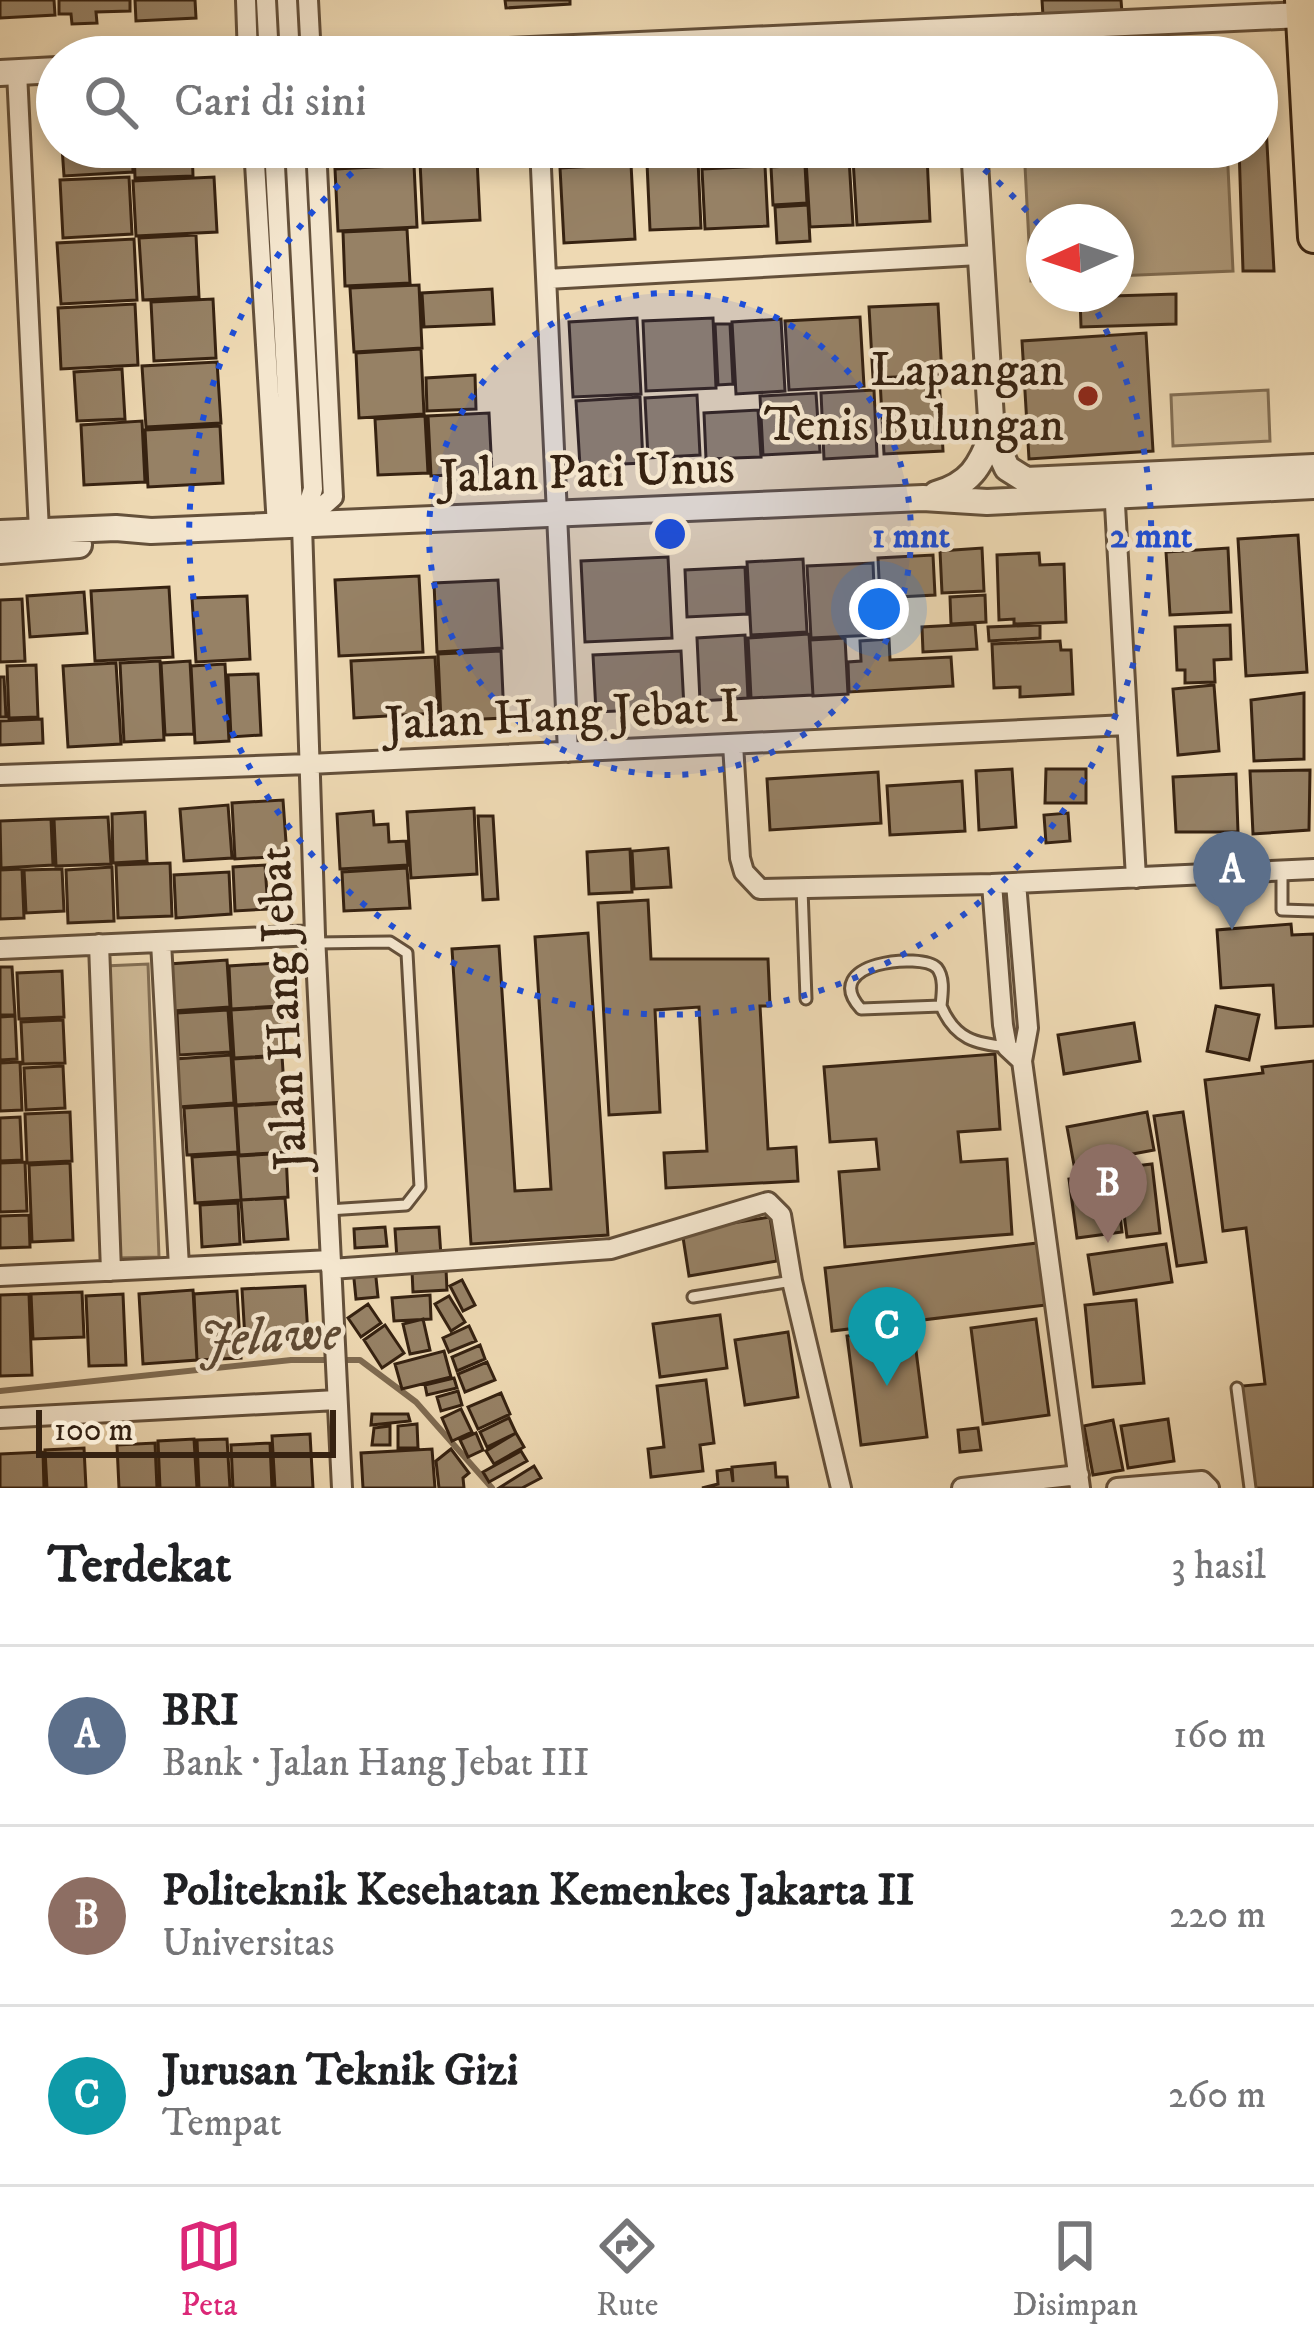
<!DOCTYPE html>
<html lang="id">
<meta charset="utf-8">
<style>
body{margin:0;font-family:"IM FELL DW Pica",serif;background:#f6f6f6;color:#202124}
.compass{position:absolute;left:1026px;top:204px;width:108px;height:108px;border-radius:50%;background:#fff;box-shadow:0 6px 18px #0003;rotate:267deg}
.scale{position:absolute;left:36px;bottom:30px;width:300px;box-sizing:border-box;padding-left:12px;border:6px solid #362211;border-top:0;font-size:33px;line-height:42px;white-space:nowrap;color:#362211;-webkit-text-stroke:9px #f4e6ce;paint-order:stroke}
.you{position:absolute;left:879px;top:609px;width:42px;height:42px;margin:-30px;border:9px solid #fff;border-radius:50%;background:#1a73e8;box-shadow:0 0 0 18px #1a73e833}
.badge{display:grid;place-items:center;width:78px;height:78px;border-radius:50%;background:#db2777;color:#fff;font-size:39px;font-weight:700}
.pin{position:absolute;translate:-50% -99px;filter:drop-shadow(0 3px 6px #0008)}
.pin::after{content:'';position:absolute;top:63px;width:42px;height:36px;background:inherit;clip-path:polygon(0 0,100% 0,50% 100%)}
.list{margin:0;padding:0;list-style:none}
h2{display:flex;justify-content:space-between;align-items:center;height:156px;margin:0;padding:0 48px;font-size:51px}
h2 small{font-size:39px;font-weight:400;color:#757577}
.list li{display:grid;grid-template-columns:78px 1fr auto;gap:36px;align-items:center;box-sizing:border-box;height:180px;padding:0 48px;border-top:3px solid #e0e0e0}
.list b{display:block;font-size:45px;white-space:nowrap}
.list p{margin:0;font-size:39px;white-space:nowrap;color:#757577}
.list em{font-size:39px;font-style:normal;color:#757577}
.icon{flex:none;width:66px;height:66px;fill:none;stroke:currentColor;stroke-width:2;stroke-linecap:round;stroke-linejoin:round}
.map{position:relative;flex:none;width:1314px;height:1488px;overflow:hidden}
.search{position:absolute;background:#fff;box-shadow:0 6px 18px #0003;left:36px;right:36px;top:36px;height:132px;display:flex;align-items:center;gap:30px;box-sizing:border-box;padding:0 42px;border-radius:66px;color:#757577;font-size:45px}
.sheet{height:696px;background:#fff}
nav{display:flex;justify-content:space-around;align-items:center;box-sizing:border-box;height:168px;border-top:3px solid #e0e0e0;background:#fff;font-size:33px;color:#757577}
nav a{display:grid;justify-items:center;gap:6px}
nav .on{color:#db2777}
.map>svg:first-child{display:block}
</style>
<div class="map">
<svg width="1314" height="1488" viewBox="0 0 1314 1488">
<rect width="100%" height="100%" fill="#eed9b3"/>
<filter id="stains"><feTurbulence type="fractalNoise" baseFrequency=".00167" numOctaves="4"/><feColorMatrix values="0 0 0 0 .2 0 0 0 0 .09 0 0 0 0 .02 0 0 0 .5 -.17"/></filter>
<radialGradient id="worn" r=".72"><stop offset=".6" stop-color="#630" stop-opacity="0"/><stop offset="1" stop-color="#630" stop-opacity=".3"/></radialGradient>
<path fill="#cfba97" stroke="#826e54" stroke-width="3" d="M1268,390L1270,441L1173,446L1171,395Z
M148,964L159,1257L117,1258L105,966Z"/>
<path fill="#af9b7c" stroke="#7f6b51" stroke-width="3" d="M1024,147H1227L1233,271L1116,276V222H1044V280L1031,281Z"/>
<g fill="none" stroke-linecap="round" stroke-linejoin="round">
<path stroke="#7f6b51" stroke-width="6" d="M0,1391L291,1360H360L416,1402L492,1488"/>
</g>
<path fill="#968165" stroke="#362211" stroke-width="3" d="M0,0H54L55,15L0,18Z
M59,0H130V11L96,12L97,23L72,24L71,14H59Z
M135,0H195L196,18L136,21Z
M505,0H570V4L506,8Z
M1042,0H1121L1122,13L1043,16Z
M1266,126L1274,271H1243L1239,147H1257V127Z
M62,147H132L133,172L64,176Z
M134,147H192L193,176L135,178Z
M341,147H414V161L342,164Z
M426,147H476V158L426,161Z
M568,147H633L634,161L569,164Z
M637,147H699L700,157L638,160Z
M702,147H766V162L703,165Z
M809,147H922V151L810,157Z
M927,155L930,221L857,225L853,159Z
M849,158L853,225L810,227L806,160Z
M477,159L480,220L423,223L420,162Z
M698,160L701,228L650,230L647,163Z
M631,164L635,239L564,243L560,168Z
M414,165L417,227L338,231L335,169Z
M805,165L807,203L773,205L771,167Z
M765,166L768,226L705,229L702,169Z
M129,177L132,234L63,238L60,180Z
M214,177L217,232L136,236L133,181Z
M808,205L810,241L777,243L775,207Z
M407,229L410,283L345,286L343,232Z
M196,235L199,297L143,300L139,238Z
M134,239L137,300L61,304L57,243Z
M419,285L422,348L354,352L350,288Z
M492,289L494,324L424,327L422,293Z
M1176,294V324L1081,327L1080,297Z
M213,299L216,358L154,361L151,302Z
M135,304L138,365L61,369L58,308Z
M938,304L942,375L873,378L869,307Z
M860,317L864,386L789,390L785,321Z
M637,318L641,394L573,397L569,322Z
M713,318L716,388L646,391L643,321Z
M781,319L785,391L736,394L732,322Z
M715,324H730L733,384L718,385Z
M1146,333L1153,451L1029,459L1022,341Z
M421,349L424,414L359,418L356,353Z
M217,362L221,423L146,427L142,366Z
M122,369L125,419L77,421L74,372Z
M475,375L476,409L427,411L426,378Z
M939,377L943,451L884,454L880,380Z
M874,390L877,456L824,459L821,393Z
M816,393L820,452L763,455L760,396Z
M697,395L700,455L648,458L645,398Z
M640,397L643,463L580,466L576,401Z
M758,410L761,457L706,459L704,413Z
M489,413L492,473L431,476L428,416Z
M425,416L428,473L378,475L375,419Z
M142,421L145,482L84,485L81,425Z
M220,426L223,483L148,487L145,430Z
M1298,535L1307,672L1246,676L1238,539Z
M982,548L984,591L942,593L940,551Z
M1228,548L1231,612L1170,615L1166,552Z
M1039,553L1040,565L1064,564L1066,622L1014,624V619L999,620L997,555Z
M933,555L935,595L880,598L878,558Z
M668,557L672,638L585,642L581,561Z
M803,559L807,632L751,635L747,562Z
M873,563L876,635L811,638L807,566Z
M745,567L747,614L687,617L685,570Z
M419,576L423,652L339,656L335,580Z
M498,580L502,648L437,652L434,583Z
M169,587L173,657L95,661L91,591Z
M84,592L87,633L30,637L27,596Z
M985,595L986,622L951,624L950,597Z
M247,596L250,659L196,662L192,598Z
M22,599L25,661L0,662V600Z
M975,624L977,649L923,652L922,627Z
M1040,625V638L989,641L988,627Z
M1230,625L1231,659L1214,660L1215,682L1185,683V670H1177L1175,627Z
M809,634L813,695L751,698L748,638Z
M745,635L748,698L700,701L697,638Z
M845,638L848,694L813,696L810,640Z
M889,639L890,660L951,657L953,686L849,692L848,662L861,661L860,641Z
M1060,641L1061,650H1071L1073,694L1020,697V687L994,688L992,644Z
M501,651L504,718L441,721L438,654Z
M681,651L684,708L596,712L593,655Z
M435,657L438,713L354,718L351,661Z
M160,661L164,740L124,742L120,663Z
M190,661L194,734L165,735L161,663Z
M116,663L121,744L68,747L63,666Z
M225,664L229,741L195,743L191,666Z
M36,665L38,717L9,718L7,666Z
M258,674L261,735L231,737L228,675Z
M0,677H4L6,717H0Z
M1214,685L1219,751L1178,755L1173,689Z
M1304,693V759L1254,761L1251,700Z
M42,719L43,743L0,745V721Z
M1012,769L1016,827L979,830L976,771Z
M1046,769H1086V803H1045Z
M1310,770L1309,830L1253,834L1250,771Z
M878,772L881,823L770,830L767,779Z
M1236,774L1238,832H1176L1173,777Z
M962,781L965,831L890,835L887,786Z
M283,800L287,856L235,859L232,803Z
M228,805L232,858L184,861L180,809Z
M474,808L477,874L411,878L407,812Z
M373,811L374,825L388,824L389,842L406,841L408,865L340,869L337,814Z
M145,812L147,861L113,863L112,814Z
M1068,813L1070,841L1046,843L1044,815Z
M478,816H493L498,899L483,900Z
M108,817L111,864L56,866L54,819Z
M51,819L53,865L1,868L0,821Z
M668,848L671,887L634,889L632,851Z
M630,849L632,892L589,894L587,852Z
M170,863L172,916L118,918L116,865Z
M265,865L268,909L235,911L233,867Z
M112,867L114,921L68,923L66,870Z
M407,868L410,908L344,911L342,872Z
M22,869L24,918L0,919V870Z
M62,869L64,911L26,913L24,870Z
M229,872L231,914L176,918L174,875Z
M648,900L651,959H768L770,1006H760L768,1149L796,1147L798,1181L666,1188L664,1153L707,1151L699,1007L655,1010L660,1112L609,1115L598,903Z
M1291,924L1292,935L1314,934V1026L1276,1028L1273,985L1221,988L1217,930Z
M588,933L608,1235L471,1244L452,949L499,946L515,1191L551,1189L535,937Z
M227,960L230,1007L172,1011L169,964Z
M277,963L280,1006L231,1009L229,966Z
M0,967H12L15,1015H0Z
M62,971L64,1017L19,1019L17,973Z
M1216,1006L1259,1015L1249,1060L1207,1051Z
M280,1007L283,1055L234,1058L231,1010Z
M228,1010L231,1052L179,1055L177,1013Z
M15,1016L17,1059L0,1060V1017Z
M63,1020L65,1063L23,1064L21,1022Z
M1134,1023L1140,1061L1064,1074L1058,1035Z
M995,1054L1000,1129L958,1132L961,1162L1007,1159L1012,1234L845,1247L839,1172L879,1169L876,1139L830,1142L824,1067Z
M231,1055L234,1103L178,1107L175,1059Z
M282,1056L285,1102L236,1105L233,1059Z
M1314,1061V1488H1254L1242,1386L1265,1384L1246,1228L1223,1231L1205,1080L1263,1073L1262,1067Z
M20,1062L22,1110L0,1111V1063Z
M63,1066L65,1108L26,1110L24,1068Z
M287,1103L290,1152L239,1155L236,1106Z
M235,1105L238,1152L187,1155L184,1108Z
M70,1112L72,1161L27,1163L25,1114Z
M1147,1112L1154,1150L1074,1165L1067,1127Z
M1183,1112L1206,1262L1177,1266L1154,1116Z
M20,1117L22,1160L0,1161V1118Z
M286,1153L288,1197L241,1200L238,1156Z
M238,1154L241,1200L195,1203L192,1157Z
M25,1162L27,1211L0,1212V1163Z
M70,1163L73,1240L32,1242L29,1165Z
M1152,1164L1160,1233L1127,1237L1118,1168Z
M1115,1173L1122,1232L1077,1238L1069,1179Z
M285,1198L288,1239L244,1242L241,1200Z
M238,1203L240,1244L202,1247L200,1205Z
M29,1215L30,1247L0,1248V1216Z
M770,1217L777,1261L689,1276L682,1231Z
M385,1227L387,1246L355,1248L354,1229Z
M439,1227L441,1256L397,1259L395,1229Z
M1046,1242L1054,1304L832,1331L825,1268Z
M1166,1244L1172,1282L1094,1294L1088,1255Z
M375,1268L378,1297L356,1299L353,1269Z
M446,1269L447,1290L413,1292L412,1271Z
M462,1280L475,1305L463,1311L450,1286Z
M305,1286L308,1335L245,1339L242,1289Z
M193,1290L197,1360L143,1364L139,1294Z
M237,1291L241,1358L197,1360L194,1294Z
M82,1292L84,1337L33,1339L31,1294Z
M29,1294L32,1375L0,1376V1295Z
M123,1294L126,1365L89,1366L86,1296Z
M430,1295L431,1319L394,1321L392,1298Z
M449,1296L465,1322L451,1331L435,1304Z
M1136,1300L1144,1383L1093,1387L1085,1305Z
M368,1304L381,1323L361,1337L348,1318Z
M720,1315L727,1368L660,1377L653,1324Z
M423,1319L430,1350L410,1354L403,1324Z
M1036,1319L1049,1415L983,1424L971,1328Z
M385,1325L404,1353L382,1368L364,1340Z
M469,1326L476,1341L449,1352L443,1338Z
M913,1327L927,1437L861,1445L847,1336Z
M788,1332L798,1397L745,1405L735,1340Z
M480,1345L485,1359L457,1371L452,1357Z
M444,1351L451,1377L402,1389L395,1364Z
M487,1362L495,1380L465,1392L458,1374Z
M454,1378L457,1388L427,1395L425,1385Z
M706,1380L714,1443L700,1445L703,1471L651,1477L648,1449L664,1447L657,1386Z
M458,1391L462,1405L441,1411L437,1397Z
M501,1393L510,1414L478,1429L468,1407Z
M461,1409L472,1432L452,1441L442,1418Z
M372,1414H408L410,1421L371,1425Z
M509,1418L516,1433L487,1447L480,1432Z
M1168,1419L1174,1461L1128,1468L1121,1426Z
M1113,1420L1123,1470L1093,1475L1084,1426Z
M417,1424L418,1448H398V1426Z
M390,1426V1445H372L374,1428Z
M978,1428L981,1450L960,1452L958,1430Z
M476,1433L483,1450L468,1457L460,1440Z
M516,1433L524,1447L494,1464L486,1451Z
M310,1434L313,1488H275L272,1436Z
M194,1439L197,1488H160L158,1441Z
M227,1439L230,1488H199L197,1440Z
M155,1443L157,1488H119L117,1445Z
M270,1443L272,1488H233L231,1445Z
M84,1448L86,1488H47L45,1450Z
M432,1449L435,1488H363L361,1453Z
M451,1449L469,1473L463,1478L464,1488H439L436,1461Z
M521,1451L527,1461L489,1482L483,1472Z
M43,1452L44,1488H0V1454Z
M775,1463L776,1477H787L788,1488H702L718,1484L717,1471L731,1469L733,1482L732,1467Z
M534,1466L541,1478L522,1488H499Z"/>
<g fill="none" stroke-linecap="round" stroke-linejoin="round">
<g stroke="#64503a" stroke-width="15">
<path id="service" d="M1282,871V910L1314,911
M802,889L806,999
M316,943L390,942L407,953L420,1187L406,1205L328,1210
M941,1006C942,995 945,978 937,968C922,952 818,962 861,1009L941,1006C955,1039 975,1044 1009,1047
M693,1297L792,1281
M1237,1388L1250,1488"/>
</g>
<g stroke="#64503a" stroke-width="24">
<path id="minor" d="M246,0L248,57
M266,0L269,57
M287,0L290,57
M308,0L311,57
M17,72L39,531
M254,147L277,526
M274,147L294,525
M295,147L313,489L302,525L315,935L342,1488
M540,147L568,752
M547,279L979,255
M1114,487L1136,878
M305,522L333,497L316,147
M733,744L740,858L744,872L760,889L992,884L1314,869
M0,775L309,764L1127,725
M1016,883L1028,1028L1022,1061L1080,1488
M992,884L1003,1025L1007,1047L1022,1061
M161,942L179,1267
M99,944L111,1271
M0,949L315,935
M331,1269L611,1249L768,1202L781,1215L792,1281L841,1488
M0,1276L331,1260
M0,1418L337,1400
M962,1488L1079,1475
M1117,1488L1202,1481L1209,1488"/>
</g>
<g stroke="#64503a" stroke-width="30">
<path id="tertiary" d="M968,33L969,57
M375,57L1302,15
M0,73L57,70
M992,435L1007,468L1026,480L1314,467
M936,494C970,484 980,467 992,435L974,147
M0,533L116,528L151,531L923,498L987,502L1314,486
M0,551L79,545"/>
</g>
<g stroke="#362211" stroke-width="36">
<path id="primary" d="M1301,0L1314,237"/>
</g>
<use href="#service" stroke="#f4e6ce" stroke-width="9"/>
<use href="#minor" stroke="#f4e6ce" stroke-width="18"/>
<use href="#tertiary" stroke="#f4e6ce" stroke-width="24"/>
<use href="#primary" stroke="#eed9b3" stroke-width="30"/>
</g>
<circle cx="670" cy="534" r="241" fill="#1d4ed8" fill-opacity=".12"/>
<g fill="none" stroke="#1d4ed8" stroke-width="6" stroke-dasharray="6 12">
<circle cx="670" cy="534" r="241"/>
<path d="M611 57A481 481 0 0 1 729 57M956 147A481 481 0 0 1 1044 231M1089 297A481 481 0 1 1 384 147"/>
</g>
<circle fill="#8f2418" stroke="#f4e6ce" stroke-width="4.5" cx="1088" cy="396" r="12"/>
<g text-anchor="middle" stroke-width="9" stroke-linejoin="round" paint-order="stroke">
<g font-size="48" fill="#362211" stroke="#f4e6ce" text-anchor="end">
<text x="1064" y="385">Lapangan<tspan x="1064" dy="55">Tenis Bulungan</tspan></text>
</g>
<g font-size="48" fill="#362211" stroke="#f4e6ce">
<text transform="translate(587 470) rotate(-2)" y="17">Jalan Pati Unus</text>
<text transform="translate(562 713) rotate(-3)" y="17">Jalan Hang Jebat I</text>
<text transform="translate(281 1008) rotate(-93)" y="17">Jalan Hang Jebat</text>
</g>
<g font-size="51" font-style="italic" fill="#604c36" stroke="#f4e6ce">
<text transform="translate(269 1334) rotate(-3)" y="18">Jelawe</text>
</g>
</g>
<circle cx="670" cy="534" r="18" fill="#1d4ed8" stroke="#f4e6ce" stroke-width="6"/>
<g font-size="36" text-anchor="middle" font-weight="bold" fill="#1d4ed8" stroke="#f4e6ce" stroke-width="9" stroke-linejoin="round" paint-order="stroke">
<text x="911" y="547">1 mnt</text>
<text x="1151" y="547">2 mnt</text>
</g>
<rect width="100%" height="100%" filter="url(#stains)"/>
<rect width="100%" height="100%" fill="url(#worn)"/>
</svg>
<svg class="compass" viewBox="-18 -18 36 36"><path d="M0-13l5 13h-10z" fill="#e53935"/><path d="M0 13l5-13h-10z" fill="#757577"/></svg>
<div class="scale">100 m</div>
<div class="you"></div>
<div class="pin badge" style="left:1232px;top:930px;background:#5c6f8a">A</div>
<div class="pin badge" style="left:1108px;top:1243px;background:#8d6e63">B</div>
<div class="pin badge" style="left:887px;top:1386px;background:#0f9aa8">C</div>
<div class="search"><svg class="icon" aria-label="search" viewBox="0 0 24 24"><circle cx="10" cy="10" r="6"/><path d="M15 15l6 6"/></svg>Cari di sini</div>
</div>
<section class="sheet">
<h2>Terdekat<small>3 hasil</small></h2>
<ul class="list">
<li><span class="badge" style="background:#5c6f8a">A</span><div><b>BRI</b><p>Bank · Jalan Hang Jebat III</p></div><em>160 m</em></li>
<li><span class="badge" style="background:#8d6e63">B</span><div><b>Politeknik Kesehatan Kemenkes Jakarta II</b><p>Universitas</p></div><em>220 m</em></li>
<li><span class="badge" style="background:#0f9aa8">C</span><div><b>Jurusan Teknik Gizi</b><p>Tempat</p></div><em>260 m</em></li>
</ul>
</section>
<nav>
<a class="on"><svg class="icon" aria-label="map" viewBox="0 0 24 24"><path d="M3 6l6-2 6 2 6-2v14l-6 2-6-2-6 2zM9 4v14M15 6v14"/></svg>Peta</a>
<a><svg class="icon" aria-label="directions" viewBox="0 0 24 24"><path d="M12 3l9 9-9 9-9-9zM9 14v-3h6M13 9l2 2-2 2"/></svg>Rute</a>
<a><svg class="icon" aria-label="saved" viewBox="0 0 24 24"><path d="M7 4h10v16l-5-4-5 4z"/></svg>Disimpan</a>
</nav>
